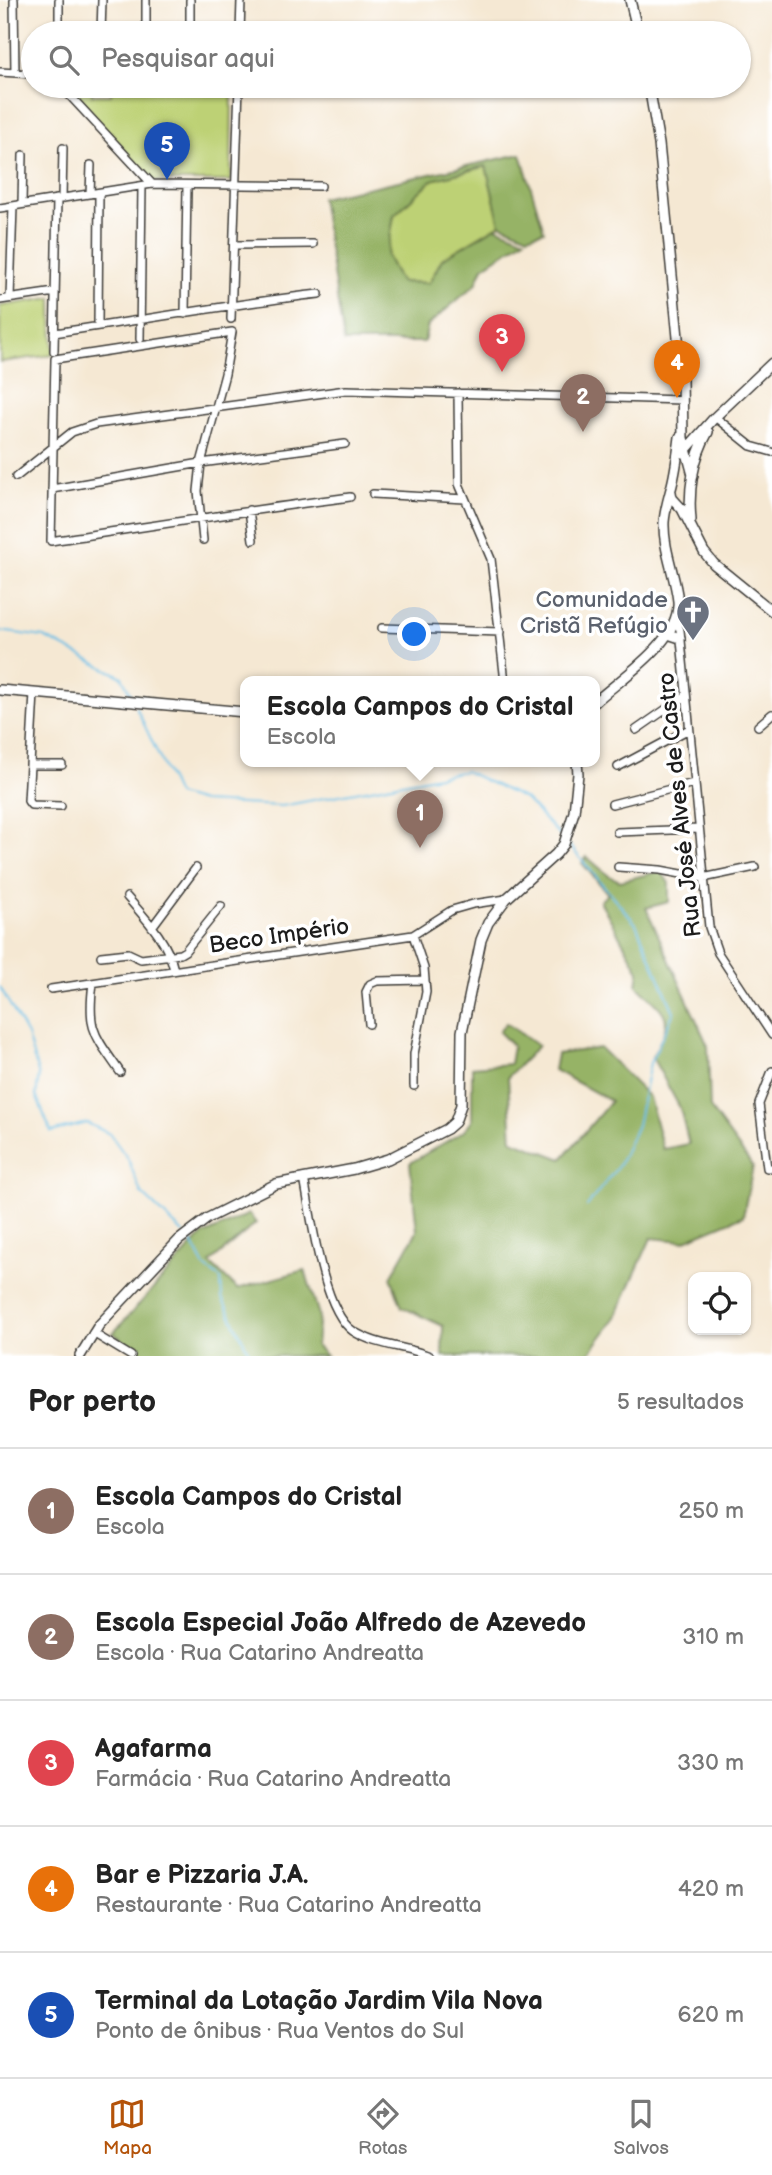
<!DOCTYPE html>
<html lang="pt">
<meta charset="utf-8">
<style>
body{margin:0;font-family:"Balsamiq Sans",sans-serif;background:#f2f2f2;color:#222}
.controls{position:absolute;right:21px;bottom:21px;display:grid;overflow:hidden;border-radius:14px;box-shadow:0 2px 5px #0004}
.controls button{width:63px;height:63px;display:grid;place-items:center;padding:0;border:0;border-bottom:2px solid #e0e0e0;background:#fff;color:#222;font:35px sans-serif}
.you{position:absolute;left:415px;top:635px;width:24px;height:24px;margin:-18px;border:5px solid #fff;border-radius:50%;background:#1a73e8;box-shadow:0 0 0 10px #1a73e833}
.badge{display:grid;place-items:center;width:46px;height:46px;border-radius:50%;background:#b45309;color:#fff;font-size:23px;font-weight:700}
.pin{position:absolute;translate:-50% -58px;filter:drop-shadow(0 2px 4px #0008)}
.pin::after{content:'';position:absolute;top:37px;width:24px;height:21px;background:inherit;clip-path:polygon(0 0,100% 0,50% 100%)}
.popup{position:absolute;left:240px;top:676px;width:360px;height:91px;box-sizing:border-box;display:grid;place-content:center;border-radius:14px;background:#fff;filter:drop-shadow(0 2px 5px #0005);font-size:23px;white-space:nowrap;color:#767676}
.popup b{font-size:26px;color:#222}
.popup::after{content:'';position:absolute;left:50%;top:100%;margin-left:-14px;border:14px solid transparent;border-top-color:#fff}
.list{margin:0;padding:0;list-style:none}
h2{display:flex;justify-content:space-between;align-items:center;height:91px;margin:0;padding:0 28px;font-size:30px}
h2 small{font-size:23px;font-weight:400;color:#767676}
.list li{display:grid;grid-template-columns:46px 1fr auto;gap:21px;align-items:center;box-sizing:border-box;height:126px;padding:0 28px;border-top:2px solid #e0e0e0}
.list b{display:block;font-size:26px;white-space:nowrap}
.list p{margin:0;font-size:23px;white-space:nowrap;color:#767676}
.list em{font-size:23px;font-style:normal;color:#767676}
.icon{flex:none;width:38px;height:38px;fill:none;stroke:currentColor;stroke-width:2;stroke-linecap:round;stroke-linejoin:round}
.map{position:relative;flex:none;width:772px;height:1356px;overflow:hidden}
.search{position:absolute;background:#fff;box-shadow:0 2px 5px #0004;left:21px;right:21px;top:21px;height:77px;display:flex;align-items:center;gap:18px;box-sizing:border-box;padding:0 24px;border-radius:38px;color:#767676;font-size:26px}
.sheet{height:721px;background:#fff}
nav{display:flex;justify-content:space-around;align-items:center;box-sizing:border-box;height:98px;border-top:2px solid #e0e0e0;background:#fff;font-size:19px;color:#767676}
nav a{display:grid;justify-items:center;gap:4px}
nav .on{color:#b45309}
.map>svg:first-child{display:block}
</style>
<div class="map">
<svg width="772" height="1356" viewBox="0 0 772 1356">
<rect width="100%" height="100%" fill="#fff"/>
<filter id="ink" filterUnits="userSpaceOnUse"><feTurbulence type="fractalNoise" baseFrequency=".0143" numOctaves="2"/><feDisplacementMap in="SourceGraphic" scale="14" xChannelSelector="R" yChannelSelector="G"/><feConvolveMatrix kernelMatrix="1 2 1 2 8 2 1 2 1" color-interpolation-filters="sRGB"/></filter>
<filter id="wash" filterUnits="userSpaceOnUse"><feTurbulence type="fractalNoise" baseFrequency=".00686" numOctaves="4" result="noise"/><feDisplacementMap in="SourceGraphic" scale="28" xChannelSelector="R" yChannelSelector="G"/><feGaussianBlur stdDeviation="1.57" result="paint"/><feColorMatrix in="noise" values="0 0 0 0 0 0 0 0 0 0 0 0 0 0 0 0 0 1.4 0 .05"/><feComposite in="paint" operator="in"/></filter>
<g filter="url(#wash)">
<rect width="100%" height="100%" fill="#f5e8d3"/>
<path fill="#bdd174" stroke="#6c7648" stroke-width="2" d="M64,86H92V95H111V86H232L231,181H153Z
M486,166L500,224L442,259L430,283L399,282L387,256L394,215L432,180Z
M52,298L53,355L0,362V306Z"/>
<path fill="#96b366" stroke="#596841" stroke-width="2" d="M521,154L544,231L528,236L500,224L486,166L432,180L394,215L387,256L400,282L429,283L442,259L496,227L525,239L483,267L476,284L428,325L424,342H344L321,198Z
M587,857L609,876L620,881L661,871L669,883V902L646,908L708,1046L710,1108L753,1167L743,1216L683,1241L651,1238L615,1319L587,1356H442L443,1326L402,1307L391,1277L417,1231L410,1163L464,1131L472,1120V1067L510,1064L513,1046L499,1032L506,1023L538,1046L508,1077L512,1140L562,1159L611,1101L554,1070L557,1054L600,1048L649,1097L663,1149L689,1144L680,1108L652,1057C675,1015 669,1017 637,985L639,971L600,901L608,894L582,863Z
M249,1214L256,1223L210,1263L237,1289L305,1270L319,1315L316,1346L326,1356H145L113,1333L201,1236Z"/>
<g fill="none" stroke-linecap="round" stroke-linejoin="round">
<path stroke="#69bee5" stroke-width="2" d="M0,631L44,637L122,677L133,699
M136,707L177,795L202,802L282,806L465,771L525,799L562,838
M569,845L636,924L674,1012L650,1063L637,1125L619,1165L587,1206
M0,987L27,1035L39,1076L36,1095L51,1132L87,1123L110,1134L128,1159L141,1193L183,1233
M187,1237L192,1242L205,1267L221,1279L222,1298L251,1356"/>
</g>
</g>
<g filter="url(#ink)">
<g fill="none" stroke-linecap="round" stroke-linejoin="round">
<g stroke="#3d3b37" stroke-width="10">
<path id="minor" d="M14,0L15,73
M59,33V0
M101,33L102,0
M146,33V0
M190,33V0
M240,33L241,0
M0,72L33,74
M61,86L152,184
M100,88V86
M90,194L91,165
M62,199L63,148
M22,204L23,155
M0,208L152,184L321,186
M235,245L313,244
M10,298L13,206
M0,300L55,292
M185,314L187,186
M231,319L239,86
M98,326L99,193
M54,333C143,320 230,304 319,294
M140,339L142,186
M54,351L57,199
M458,393L459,484L491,559L505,682
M715,417L751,446L772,452
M16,477L72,432L96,424L346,390L682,400
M52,489L201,463L345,444
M373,494L465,499
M249,510L253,540
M203,540L198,491L201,463L225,374L232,332L55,359L51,541C151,526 250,510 350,497
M676,617L680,630L709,927L718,953L772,1035
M382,628L500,632
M34,693L28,801L31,805L61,806
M758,726L772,714
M636,730L685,696
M30,765H62
M618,767L689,729
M612,804L694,783
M617,832L699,829
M618,867L660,870L703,878L755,867
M127,897C146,919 168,941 174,970
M152,927L196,868
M413,935L424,968L426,992L414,1054V1086
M101,956L128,953L141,959L180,954L185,951L221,906
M93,983C87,1030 94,1034 120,1072
M51,989L413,935L452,910L473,904L506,899
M369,1024L366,992L370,984L377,981L425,980
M772,1071L759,1104L767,1168H772
M304,1178C311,1214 322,1310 353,1331C376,1346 406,1346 430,1356
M93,1333L131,1356"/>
</g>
<g stroke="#3d3b37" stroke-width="12">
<path id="major" d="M630,0L638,33
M649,86L659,144L671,265L682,379L683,438L693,475
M683,453L715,417L772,363
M671,492L672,498L682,509L704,552L714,564L772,611
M691,520C688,490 693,458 708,432
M668,634L680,638
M0,690L245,712
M595,702C621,678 681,641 678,601C675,574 663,549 664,522C665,509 669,497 672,485C676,469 678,453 680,437
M80,1356L99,1325L179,1240L208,1218L276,1184L354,1169L388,1159L447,1129L455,1122L461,1105L462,1032L481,940L488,923L506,899L556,854L564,844L574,812L578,774L577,762"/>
</g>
<use href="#minor" stroke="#fff" stroke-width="7"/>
<use href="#major" stroke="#fff" stroke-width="9"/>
</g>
</g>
<defs>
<g id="church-pin" transform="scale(1.75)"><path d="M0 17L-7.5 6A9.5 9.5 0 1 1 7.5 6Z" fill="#6b7280" stroke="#fff"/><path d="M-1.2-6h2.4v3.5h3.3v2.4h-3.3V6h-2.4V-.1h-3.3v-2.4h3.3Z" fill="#fff"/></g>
</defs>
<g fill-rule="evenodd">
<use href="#church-pin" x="693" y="612"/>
</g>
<g text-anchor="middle" stroke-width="7" stroke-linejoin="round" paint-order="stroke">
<g font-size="23" fill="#5b616d" stroke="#fff" text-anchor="end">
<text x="668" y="607">Comunidade<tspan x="668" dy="26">Cristã Refúgio</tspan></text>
</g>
<g font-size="23" fill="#1c1c1c" stroke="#fff">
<text transform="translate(679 805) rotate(-96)" y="8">Rua José Alves de Castro</text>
<text transform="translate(279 935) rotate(-8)" y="8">Beco Império</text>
</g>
</g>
</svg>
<div class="controls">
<button><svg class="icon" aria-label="locate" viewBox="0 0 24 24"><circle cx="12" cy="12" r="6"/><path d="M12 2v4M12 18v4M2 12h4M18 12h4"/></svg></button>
</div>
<div class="you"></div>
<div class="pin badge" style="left:420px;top:848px;background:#8d6e63">1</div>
<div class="popup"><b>Escola Campos do Cristal</b>Escola</div>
<div class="pin badge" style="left:583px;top:432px;background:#8d6e63">2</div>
<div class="pin badge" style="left:502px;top:372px;background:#e0444e">3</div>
<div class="pin badge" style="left:677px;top:398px;background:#e8710a">4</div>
<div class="pin badge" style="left:167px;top:180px;background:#1a4fb4">5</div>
<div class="search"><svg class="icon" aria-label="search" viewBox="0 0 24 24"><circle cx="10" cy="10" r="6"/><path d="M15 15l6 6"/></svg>Pesquisar aqui</div>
</div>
<section class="sheet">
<h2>Por perto<small>5 resultados</small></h2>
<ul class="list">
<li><span class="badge" style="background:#8d6e63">1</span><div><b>Escola Campos do Cristal</b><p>Escola</p></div><em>250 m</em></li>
<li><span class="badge" style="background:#8d6e63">2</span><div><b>Escola Especial João Alfredo de Azevedo</b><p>Escola · Rua Catarino Andreatta</p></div><em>310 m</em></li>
<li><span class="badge" style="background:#e0444e">3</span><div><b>Agafarma</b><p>Farmácia · Rua Catarino Andreatta</p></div><em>330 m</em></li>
<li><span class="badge" style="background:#e8710a">4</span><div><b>Bar e Pizzaria J.A.</b><p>Restaurante · Rua Catarino Andreatta</p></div><em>420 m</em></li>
<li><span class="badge" style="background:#1a4fb4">5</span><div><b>Terminal da Lotação Jardim Vila Nova</b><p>Ponto de ônibus · Rua Ventos do Sul</p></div><em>620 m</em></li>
</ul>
</section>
<nav>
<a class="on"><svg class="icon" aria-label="map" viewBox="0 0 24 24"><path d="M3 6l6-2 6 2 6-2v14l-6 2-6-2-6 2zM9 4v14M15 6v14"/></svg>Mapa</a>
<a><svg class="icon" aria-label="directions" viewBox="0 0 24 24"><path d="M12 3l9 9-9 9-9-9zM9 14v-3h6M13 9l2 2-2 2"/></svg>Rotas</a>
<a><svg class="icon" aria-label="saved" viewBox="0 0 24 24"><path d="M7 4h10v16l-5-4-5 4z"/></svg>Salvos</a>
</nav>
